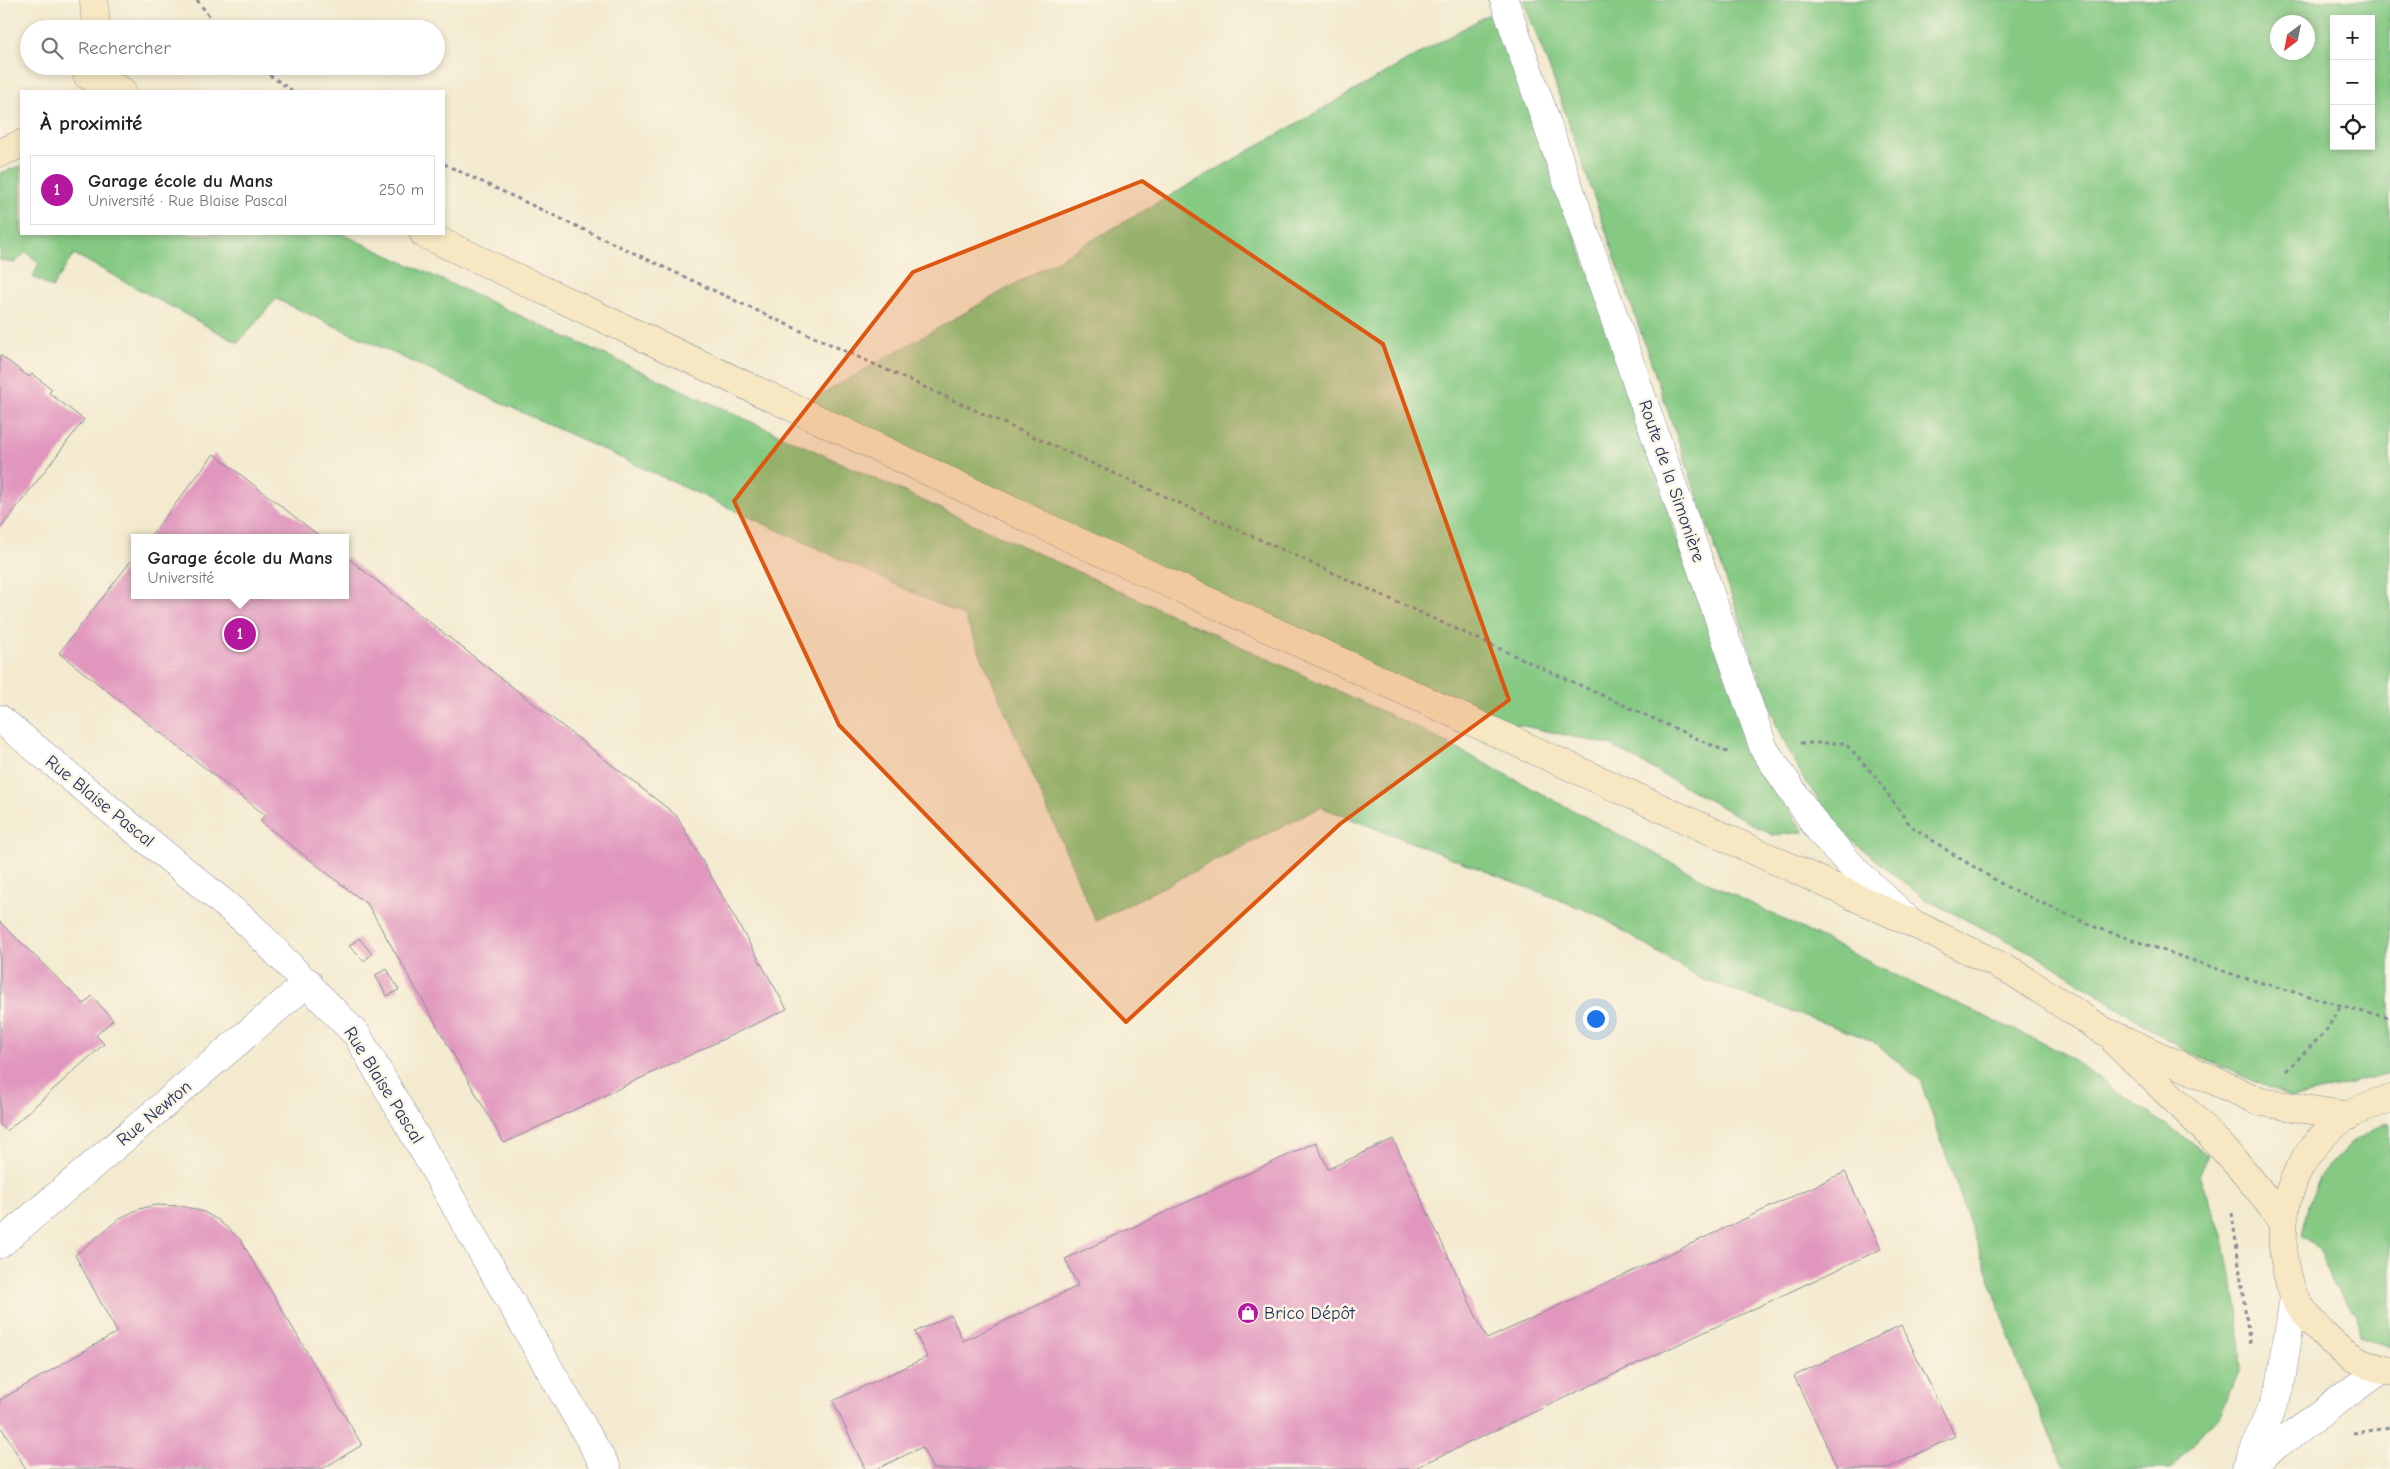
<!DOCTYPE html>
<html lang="fr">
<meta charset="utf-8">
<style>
body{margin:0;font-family:"Comic Neue",sans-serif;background:#f2f2f2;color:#222}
.controls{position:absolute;right:15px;top:15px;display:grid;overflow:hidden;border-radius:0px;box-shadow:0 2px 8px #0003}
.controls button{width:45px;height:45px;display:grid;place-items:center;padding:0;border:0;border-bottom:1px solid #e0e0e0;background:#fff;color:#222;font:25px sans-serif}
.compass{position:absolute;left:2270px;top:15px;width:45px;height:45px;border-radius:50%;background:#fff;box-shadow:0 2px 8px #0003;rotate:212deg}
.you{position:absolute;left:1595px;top:1018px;width:18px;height:18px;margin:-12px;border:4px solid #fff;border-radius:50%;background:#1a73e8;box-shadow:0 0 0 8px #1a73e833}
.badge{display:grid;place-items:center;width:32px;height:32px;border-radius:50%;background:#b5179e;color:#fff;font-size:16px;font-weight:700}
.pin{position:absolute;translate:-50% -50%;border:2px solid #fff;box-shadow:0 1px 5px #0006}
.popup{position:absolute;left:131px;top:534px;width:218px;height:65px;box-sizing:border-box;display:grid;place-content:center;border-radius:0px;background:#fff;filter:drop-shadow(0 1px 4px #0005);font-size:16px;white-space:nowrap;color:#767676}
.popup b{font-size:19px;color:#222}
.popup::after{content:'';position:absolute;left:50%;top:100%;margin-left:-10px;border:10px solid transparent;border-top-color:#fff}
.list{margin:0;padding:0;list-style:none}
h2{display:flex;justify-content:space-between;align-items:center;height:65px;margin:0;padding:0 20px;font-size:21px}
h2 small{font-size:16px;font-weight:400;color:#767676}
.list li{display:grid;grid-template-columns:32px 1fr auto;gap:15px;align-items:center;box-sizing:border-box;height:70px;margin:0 10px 10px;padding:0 10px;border:1px solid #e0e0e0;border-radius:0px}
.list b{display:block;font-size:19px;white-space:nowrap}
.list p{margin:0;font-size:16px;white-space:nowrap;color:#767676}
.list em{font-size:16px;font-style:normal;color:#767676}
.icon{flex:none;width:28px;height:28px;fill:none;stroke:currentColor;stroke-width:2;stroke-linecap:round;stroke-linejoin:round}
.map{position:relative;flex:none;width:2390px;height:1469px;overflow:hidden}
.search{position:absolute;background:#fff;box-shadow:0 2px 8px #0003;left:20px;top:20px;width:425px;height:55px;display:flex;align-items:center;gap:12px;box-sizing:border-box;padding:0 18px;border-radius:28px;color:#767676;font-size:19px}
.panel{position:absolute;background:#fff;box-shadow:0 2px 8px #0003;left:20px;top:90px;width:425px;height:145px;border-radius:0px}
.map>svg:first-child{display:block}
</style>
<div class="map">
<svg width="2390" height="1469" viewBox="0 0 2390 1469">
<rect width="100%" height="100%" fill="#fcf5e5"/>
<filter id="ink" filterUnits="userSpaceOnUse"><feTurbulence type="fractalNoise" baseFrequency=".02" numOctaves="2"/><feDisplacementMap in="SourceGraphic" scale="10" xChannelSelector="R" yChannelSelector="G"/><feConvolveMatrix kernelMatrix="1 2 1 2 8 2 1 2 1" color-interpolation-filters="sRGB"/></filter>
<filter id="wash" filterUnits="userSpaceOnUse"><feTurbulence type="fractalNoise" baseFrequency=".0096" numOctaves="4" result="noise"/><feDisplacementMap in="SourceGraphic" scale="20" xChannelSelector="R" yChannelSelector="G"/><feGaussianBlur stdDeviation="1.12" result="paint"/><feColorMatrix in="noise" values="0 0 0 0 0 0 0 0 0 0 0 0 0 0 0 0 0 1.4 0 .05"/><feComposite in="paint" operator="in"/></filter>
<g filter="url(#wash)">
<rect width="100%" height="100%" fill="#f3eacf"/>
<path fill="#85c983" stroke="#507c70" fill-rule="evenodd" d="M1523,0H2390V1073L2291,1098L2182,1049L2042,958L1925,899L1841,832L1802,776L1778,730L1552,75ZM2334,19H2371V146H2334ZM2278,22H2308V52H2278Z
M1487,15H1495L1596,293L1684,561L1736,700L1747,738V747L1804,832L1772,835L1610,745L1443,708L796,409Z
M21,166V234H342L1414,726L1708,882L1926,990L2059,1050L2209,1155L2199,1175L2222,1234L2237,1310L2241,1367L2221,1413L2170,1469H2067L2063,1465L2023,1375L1920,1080L1871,1040L1699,978L1598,915L1321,807L1096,921L964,616L276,299L238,343L74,254L52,288L33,277L39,263L26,252L15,263L0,260V173Z
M2386,1124H2390V1347L2360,1336L2357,1314L2334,1286L2320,1250L2302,1236L2308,1205L2322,1173L2350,1144Z"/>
<g id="blocks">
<path fill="#e196be" d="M0,355L29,377L32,374L52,389L49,393L84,420L0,529Z
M214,454L322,538H149Z
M135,556V595H345V556L676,815L787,1009L504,1143L368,905L260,821L265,815L59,653Z
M0,922L84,1004L92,996L113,1020L96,1035L104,1044L7,1131L0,1124Z
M359,938L372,954L364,961L349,946Z
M387,969L399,990L387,996L375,975Z
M1393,1139L1487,1339L1845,1172L1881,1249L1413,1469H933L922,1447L877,1469H865L833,1401L927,1357L915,1332L951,1315L963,1341L1078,1286L1065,1259L1316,1142L1328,1169Z
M155,1205L182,1206L204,1212L218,1220L240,1239L362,1445L322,1469H26L0,1425V1400L117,1332L75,1255L120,1218L139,1209Z
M1901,1325L1955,1436L1886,1469H1838L1794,1376Z"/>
</g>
</g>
<g filter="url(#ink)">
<use href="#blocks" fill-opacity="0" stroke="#878c96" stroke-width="1"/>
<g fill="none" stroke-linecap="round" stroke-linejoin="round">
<g stroke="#878c96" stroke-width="29">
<path id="minor" d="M1504,0L1764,749L1819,830L1857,872L1905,917
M0,719L248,923L357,1035L607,1469
M0,1244L308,982"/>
</g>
<g stroke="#878c96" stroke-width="29">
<path id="tertiary" d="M2247,1467L2280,1388L2294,1297
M2245,1469L2381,1369"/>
</g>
<g stroke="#878c96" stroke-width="29">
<path id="secondary" d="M94,0L96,29
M87,75L122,91
M0,153L21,144
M424,234L1072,539L1910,922L2013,972L2102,1030L2261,1102L2349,1116
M2116,1043C2174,1100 2237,1154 2282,1222
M2390,1099C2317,1116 2275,1183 2284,1256C2286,1269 2289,1284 2294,1296C2301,1310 2312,1322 2322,1332C2340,1352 2364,1366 2390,1371"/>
</g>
<path stroke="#878c96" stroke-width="3" stroke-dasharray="4 4" stroke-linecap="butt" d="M197,0L219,29
M256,66L293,91
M444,164L766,315L1729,753
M1800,743H1845L1874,775L1910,825L1951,853L2007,887L2095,927L2238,976L2371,1014L2390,1017
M2286,1071L2326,1031L2341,1005
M2232,1213L2250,1346
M2353,1433L2390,1428"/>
<use href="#minor" stroke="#fff" stroke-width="28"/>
<use href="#tertiary" stroke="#fff" stroke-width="28"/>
<use href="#secondary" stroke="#f7e8c3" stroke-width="28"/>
</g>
</g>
<path fill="#de5710" fill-opacity="0.2" stroke="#de5710" stroke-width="4" stroke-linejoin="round" d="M1142,181L1383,344L1509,700L1340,824L1126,1022L839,725L734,501L913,272Z"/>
<defs>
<g id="shop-disc" transform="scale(1.125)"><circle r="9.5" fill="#b5179e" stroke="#fcf5e5"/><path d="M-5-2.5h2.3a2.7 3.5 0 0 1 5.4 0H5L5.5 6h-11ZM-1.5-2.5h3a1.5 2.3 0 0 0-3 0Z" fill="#fff"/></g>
</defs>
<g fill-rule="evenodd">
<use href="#shop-disc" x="1248" y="1313"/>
</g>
<g text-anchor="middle" stroke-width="5" stroke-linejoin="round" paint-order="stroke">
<g font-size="18" fill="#1b2f5e" stroke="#fcf5e5">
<text transform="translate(1672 481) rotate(71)" y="6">Route de la Simonière</text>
<text transform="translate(100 801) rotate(39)" y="6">Rue Blaise Pascal</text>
<text transform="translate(384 1085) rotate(58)" y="6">Rue Blaise Pascal</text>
<text transform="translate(154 1113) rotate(-40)" y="6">Rue Newton</text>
</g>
<g font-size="18" fill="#1b2f5e" stroke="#fcf5e5" text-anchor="start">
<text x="1264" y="1319">Brico Dépôt</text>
</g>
</g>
</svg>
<div class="controls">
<button>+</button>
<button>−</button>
<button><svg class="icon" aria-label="locate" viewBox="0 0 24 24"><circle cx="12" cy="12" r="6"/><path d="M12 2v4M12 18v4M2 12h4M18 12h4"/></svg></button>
</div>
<svg class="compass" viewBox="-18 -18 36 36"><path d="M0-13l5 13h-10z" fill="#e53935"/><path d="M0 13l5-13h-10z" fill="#767676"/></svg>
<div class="you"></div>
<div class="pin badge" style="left:240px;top:634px">1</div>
<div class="popup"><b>Garage école du Mans</b>Université</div>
<div class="search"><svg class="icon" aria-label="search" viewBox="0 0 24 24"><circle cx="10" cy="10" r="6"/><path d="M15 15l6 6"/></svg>Rechercher</div>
<section class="panel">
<h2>À proximité<small></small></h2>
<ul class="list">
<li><span class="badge">1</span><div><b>Garage école du Mans</b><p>Université · Rue Blaise Pascal</p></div><em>250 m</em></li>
</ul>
</section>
</div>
